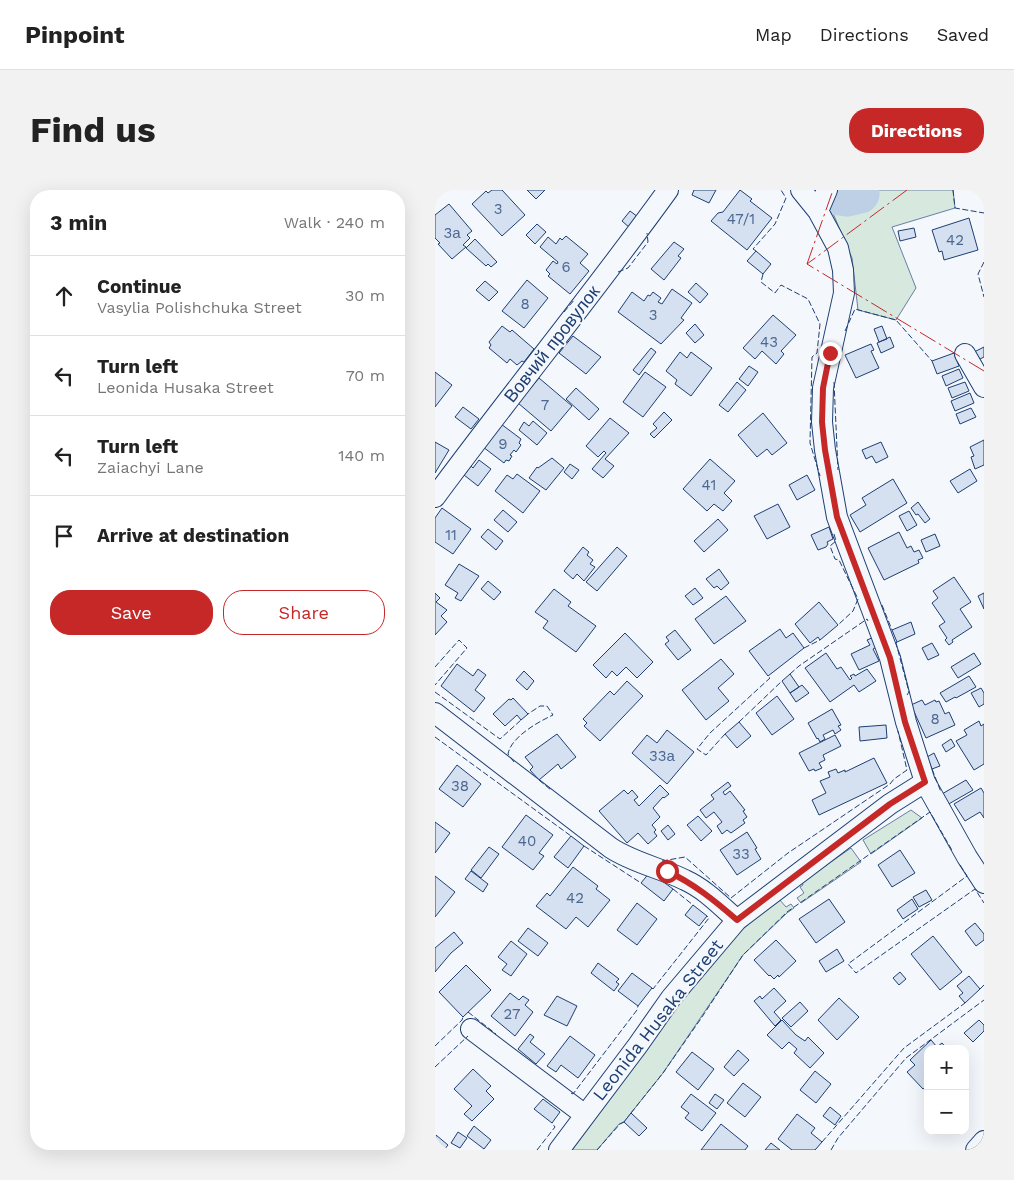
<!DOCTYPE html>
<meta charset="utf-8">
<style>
body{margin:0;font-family:"Work Sans",sans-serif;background:#f2f2f2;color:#222}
.controls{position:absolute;right:15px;bottom:15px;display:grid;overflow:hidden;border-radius:10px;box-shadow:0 5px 20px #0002}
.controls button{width:45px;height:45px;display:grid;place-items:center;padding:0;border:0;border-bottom:1px solid #e0e0e0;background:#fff;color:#222;font:25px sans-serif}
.stop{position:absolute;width:15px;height:15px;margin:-11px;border:4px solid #c62828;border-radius:50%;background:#fff}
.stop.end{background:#c62828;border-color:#fff;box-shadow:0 1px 5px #0008}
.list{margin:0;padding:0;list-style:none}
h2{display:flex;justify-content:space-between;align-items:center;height:65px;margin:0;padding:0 20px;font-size:21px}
h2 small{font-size:16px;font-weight:400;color:#767676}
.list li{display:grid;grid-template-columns:32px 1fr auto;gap:15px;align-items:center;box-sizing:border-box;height:80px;padding:0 20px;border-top:1px solid #e0e0e0}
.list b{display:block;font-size:19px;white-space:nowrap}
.list p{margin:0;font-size:16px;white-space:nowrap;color:#767676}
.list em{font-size:16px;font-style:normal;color:#767676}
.actions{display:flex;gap:10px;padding:15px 20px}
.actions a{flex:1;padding:11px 0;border:1px solid #c62828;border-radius:20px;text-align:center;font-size:18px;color:#c62828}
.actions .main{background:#c62828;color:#fff}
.icon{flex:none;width:28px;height:28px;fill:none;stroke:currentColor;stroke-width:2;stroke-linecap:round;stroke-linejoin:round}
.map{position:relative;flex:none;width:549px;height:960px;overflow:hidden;border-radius:20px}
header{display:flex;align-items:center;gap:30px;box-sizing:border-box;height:70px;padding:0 25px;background:#fff;border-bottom:1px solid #e0e0e0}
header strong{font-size:24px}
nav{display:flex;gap:28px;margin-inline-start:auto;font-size:18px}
.intro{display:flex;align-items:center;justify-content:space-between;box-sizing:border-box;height:120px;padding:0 30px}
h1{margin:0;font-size:35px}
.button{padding:12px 22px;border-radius:20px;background:#c62828;color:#fff;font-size:18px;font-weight:700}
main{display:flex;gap:30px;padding:0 30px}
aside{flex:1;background:#fff;border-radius:20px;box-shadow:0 5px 20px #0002}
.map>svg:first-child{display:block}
</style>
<header>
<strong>Pinpoint</strong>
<nav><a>Map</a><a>Directions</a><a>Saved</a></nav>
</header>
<div class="intro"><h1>Find us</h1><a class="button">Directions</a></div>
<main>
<aside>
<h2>3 min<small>Walk · 240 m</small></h2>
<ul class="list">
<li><svg class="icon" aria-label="ahead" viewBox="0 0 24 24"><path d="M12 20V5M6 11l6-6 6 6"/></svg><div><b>Continue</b><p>Vasylia Polishchuka Street</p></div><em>30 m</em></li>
<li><svg class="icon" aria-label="left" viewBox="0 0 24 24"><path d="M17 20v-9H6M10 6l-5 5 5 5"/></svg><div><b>Turn left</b><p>Leonida Husaka Street</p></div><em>70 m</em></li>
<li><svg class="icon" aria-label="left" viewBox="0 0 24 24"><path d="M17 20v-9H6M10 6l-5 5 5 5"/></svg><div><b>Turn left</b><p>Zaiachyi Lane</p></div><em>140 m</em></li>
<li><svg class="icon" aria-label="arrive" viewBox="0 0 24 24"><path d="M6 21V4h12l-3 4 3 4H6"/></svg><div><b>Arrive at destination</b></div></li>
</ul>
<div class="actions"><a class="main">Save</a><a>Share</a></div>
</aside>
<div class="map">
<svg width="549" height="960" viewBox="0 0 549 960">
<rect width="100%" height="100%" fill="#f4f7fb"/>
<path fill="#d7e8df" stroke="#687fa3" d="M406,0H518L520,18L457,37L481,98L461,130L423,120L417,68L397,21Z
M476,620L487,628L436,664L428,650Z
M416,658L426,672L366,713L362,708L369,703L365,697L368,695L367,692Z
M344,709L351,717L356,714L359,718L352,723L308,765L228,883L196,923L189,932L184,934L162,960H137C193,886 240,806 306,741C318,729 331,719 344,709Z"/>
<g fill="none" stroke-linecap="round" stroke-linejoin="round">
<path stroke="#bed0e5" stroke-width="39" d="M398,5L412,7L425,4"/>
</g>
<path fill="#d5e0f0" stroke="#1d3f73" d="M57,0H67L90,25L67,46L37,14L51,1L53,3Z
M92,0H110L101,9Z
M259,0H281L274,13L257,5Z
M305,0L317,9L315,11L337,28L312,60L276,31L283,23L288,22Z
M14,14L37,41L32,45L35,48L28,55L31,57L17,69L3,54L5,53L0,48V25Z
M195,21L203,27L195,38L187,31Z
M534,28L543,60L509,70L507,61L504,62L497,40Z
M102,34L111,42L100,54L91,45Z
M479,38L481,47L465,51L463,41Z
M131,46L153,64L145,73L154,81L135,104L113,86L115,84L111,80L118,71L122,74L123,72L105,57L113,47L121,54L125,48L127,50Z
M40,49L62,72L56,77L53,74L51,76L31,58Z
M239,52L249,59L243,66L246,68L229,90L216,79Z
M321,61L336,74L328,84L312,71Z
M92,90L113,108L89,138L67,121Z
M50,91L63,102L54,111L41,100Z
M261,93L273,104L265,113L253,102Z
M237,99L257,113L246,128L249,130L226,154L183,122L197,102L209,111L213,105L215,106L218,102L226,108L223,112L227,114Z
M338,125L361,145L346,161L349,164L341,174L327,161L320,169L308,158Z
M260,134L269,145L260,153L251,143Z
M67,136L75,142L77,140L99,159L89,172L87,171L82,175L75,169L72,173L54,158L56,155L54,152Z
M447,136L452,149L444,152L439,139Z
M138,146L166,167L151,184L124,163Z
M455,147L459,157L446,163L442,153Z
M436,154L439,160L436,161L444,178L421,188L410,165Z
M549,157V167L543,170L539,162Z
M216,158L221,162L204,185L198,180Z
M245,162L252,168L256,162L277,178L256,206L240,194L242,190L231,181Z
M519,163L524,176L502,184L497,171Z
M314,176L323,182L313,196L304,189Z
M524,179L528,188L511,196L507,186Z
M0,182L17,195L0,217Z
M210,182L231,197L208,227L188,212Z
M104,188L137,216L116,241L83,213Z
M302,192L311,200L293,222L284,215Z
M530,192L534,201L517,208L513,198Z
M141,198L164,219L154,230L131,209Z
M535,203L539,213L520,221L516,211Z
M28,217L44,229L36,239L20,227Z
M536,218L541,227L525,234L521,224Z
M229,222L237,230L219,248L215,244L222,238L218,234Z
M328,223L352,253L337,265L332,259L322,267L303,245Z
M175,228L194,243L170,269L179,276L168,288L157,279L171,263L169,261L163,267L151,256Z
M98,231L112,243L102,255L84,240L89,232L94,236Z
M66,234L86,249L84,253L86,255L81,262L79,260L75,265L77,266L74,271L71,270L69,273L48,257Z
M549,250V275L540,279L536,267L539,266L535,257Z
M0,252L14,260L0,283Z
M446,252L453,267L441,273L437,266L431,269L427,260Z
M117,268L129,278L111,300L94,288L102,277L103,278Z
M275,269L300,291L289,303L297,311L288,321L279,314L272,321L248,299Z
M44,270L56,279L43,296L29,285L36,276L38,278Z
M135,274L144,280L137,289L129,282Z
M535,279L542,291L523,303L515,291Z
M82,284L105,301L88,323L60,301L72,285L78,289Z
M372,285L380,300L362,310L354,295Z
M458,289L472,313L425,342L415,325L431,315L427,308Z
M483,312L495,329L490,333L483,324L481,325L476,318Z
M343,314L355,337L332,349L319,326Z
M7,318L36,339L18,364L0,352V328Z
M68,320L82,332L73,342L59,330Z
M474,321L482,335L472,341L464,326Z
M283,329L293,340L269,362L259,351Z
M394,337L398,349L392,352L393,354L391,357L383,360L376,345Z
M53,339L68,351L61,360L46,347Z
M464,342L472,358L476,356L479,362L484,360L488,368L483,370L484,373L449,390L433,358Z
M500,344L505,356L491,362L486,350Z
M148,357L154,362L152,365L158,370L155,374L160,377L149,391L142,384L138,389L129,381Z
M182,357L192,366L162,401L151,392Z
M24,374L44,386L26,411L20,408L23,403L10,395Z
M284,379L294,393L286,400L282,396L279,398L271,389Z
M519,387L536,412L525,419L537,437L517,450L518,452L514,455L510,450L512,448L504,436L510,432L497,413L503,408L498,401Z
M53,391L66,402L59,410L46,399Z
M260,398L268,408L258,415L250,406Z
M119,399L136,412L133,416L161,436L141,462L108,438L113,431L100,422Z
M0,403L5,408L1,412L12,420L6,426L12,432L0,445Z
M549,403V419L543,406Z
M291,406L311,431L279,454L260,429Z
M384,412L403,435L385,450L383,447L375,453L360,434Z
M476,432L480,444L462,452L457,440Z
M345,439L351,448L358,443L369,458L333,486L314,461Z
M240,440L256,460L243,470L230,454L234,451L231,447Z
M190,443L218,472L202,488L191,477L182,486L177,481L171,488L158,475Z
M439,447L444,456L438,459L444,471L424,480L416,464L435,455L432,450Z
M497,453L504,465L493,470L487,458Z
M391,463L402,479L406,477L415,490L417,488L415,486L419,484L420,486L432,479L441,491L424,502L419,495L395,512L370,478Z
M539,463L546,474L523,488L516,477Z
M286,469L299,484L283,498L294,511L271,530L247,500Z
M22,474L38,486L43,479L51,485L40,500L50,508L39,522L6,496Z
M89,481L99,491L92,500L81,490Z
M355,484L364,497L355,503L347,491Z
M534,486L541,497L521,508L520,507L511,512L505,503Z
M192,491L208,506L165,551L149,536L152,533L148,529L175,501L179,505Z
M367,495L374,503L361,512L355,503Z
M546,498L549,503V514L544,517L536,503Z
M342,506L359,529L337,545L321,523Z
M78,508L93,524L86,530L82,525L70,536L58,524L74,509L76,510Z
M487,510L490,515L500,510L501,512L504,511L510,524L514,522L520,535L491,548L476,515Z
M397,519L406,535L403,536L406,540L400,544L398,540L388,545L390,549L385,552L383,548L382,549L373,533Z
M544,531L546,536L549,534V574L539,580L521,551L532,545L529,540Z
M304,532L316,546L302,558L290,544Z
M451,535L452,548L425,551L424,537Z
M232,540L259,562L232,594L197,563L212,545L222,553Z
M122,544L141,567L126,579L123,574L104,590L95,580L98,577L90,567Z
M400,545L406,556L388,565L390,570L384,573L387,578L380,581L379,579L374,581L364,563Z
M516,549L520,556L511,562L507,555Z
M499,563L505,576L497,579L492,567Z
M439,568L452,593L384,625L377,610L391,603L385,591L395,587L393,582L401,579L403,583L410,580V582Z
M22,575L46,594L28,617L4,599Z
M531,590L538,600L512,615L507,604Z
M293,592L296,596L288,602L290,605L295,601L310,620L308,621L312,627L308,630L310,633L296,643L292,640L287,644L282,636L287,632L279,622L271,628L265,620L279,609L276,605Z
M225,595L234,604L229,608L228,607L218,618L225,627L217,635L221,640L219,642L222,646L213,654L203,643L192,653L164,621L189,600L193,604L197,600L203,607L199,610L204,616Z
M546,598L549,603V628L545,622L530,631L519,614Z
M91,625L118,645L104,663L109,666L98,680L67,657Z
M263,626L277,641L266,651L252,635Z
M0,632L15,643L0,663Z
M233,635L240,644L233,650L226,641Z
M312,642L322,658L320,659L326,669L302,685L285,660Z
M136,646L149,656L133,678L119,667Z
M54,657L64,664L46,688L36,680Z
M465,660L480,683L457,697L443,675Z
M138,677L163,696L161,699L175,710L153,737L141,727L131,739L101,716L112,703L115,706Z
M36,681L53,694L48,702L30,689Z
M215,682L238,699L229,711L206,693Z
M0,686L20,702L0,727Z
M491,700L497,710L484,717L478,707Z
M394,709L410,732L381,753L364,729Z
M477,709L483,719L468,729L462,720Z
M202,713L222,729L202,755L182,740Z
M258,715L272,726L264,736L250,725Z
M540,733L549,744V750L541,756L530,741Z
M93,738L113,753L103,766L83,751Z
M19,742L28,753L16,763L0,782V758Z
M498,746L527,782L505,800L476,764Z
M341,750L361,771L344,787L343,785L339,789L335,785L334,786L319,770Z
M76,751L92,764L76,786L67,780L72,774L63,767Z
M402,759L409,771L391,782L384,771Z
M163,773L184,789L181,792L184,794L179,801L156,783Z
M31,775L56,800L28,827L4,802Z
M465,782L471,789L464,795L458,788Z
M197,783L217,798L203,816L183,801Z
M534,786L545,799L530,813L524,806L528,803L522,796Z
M339,798L351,811L339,822L346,830L340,836L319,811L325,806L327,809Z
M75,803L84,810L88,806L94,810L90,815L98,822L80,846L56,826Z
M122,806L142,816L132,836L109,825Z
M404,808L424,827L402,850L383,830Z
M365,812L373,821L356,837L347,828Z
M347,830L361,845L370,851L373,847L389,863L375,878L359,863L362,859L354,852L347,859L332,845Z
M544,830L549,835V841L538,852L529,843Z
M95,844L99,847L95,852L110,864L101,874L83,859Z
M135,846L160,865L143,888L126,875L121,882L112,876Z
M496,850L502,857L507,853L512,859H493V895L488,899L472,882L480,875L475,870Z
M303,860L314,870L299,886L289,877Z
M257,862L279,879L263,900L241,882Z
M38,879L56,896L51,901L59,909L37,931L29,924L37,916L19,899Z
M380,881L396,894L381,913L365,900Z
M308,893L326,907L310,927L292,913Z
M256,904L281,923L267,941L250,928L254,923L246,917Z
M280,904L289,910L282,919L274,913Z
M108,909L125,922L117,933L99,919Z
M395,917L406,926L400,935L388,926Z
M196,923L212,938L204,946L189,932Z
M362,924L380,938L376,943L387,952L380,960H357L343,949Z
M286,934L313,956L310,960H266Z
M39,936L56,950L49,959L32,946Z
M23,942L32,948L25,958L16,953Z
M1,945L13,955L9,960H0Z
M336,953L345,960H330Z"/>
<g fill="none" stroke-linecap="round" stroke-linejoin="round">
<g stroke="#1d3f73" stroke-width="22">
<path id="minor" d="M366,0L383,21L403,58L408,80L409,103L388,198L387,232L390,260L402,327L455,468L471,532L490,592L532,667L549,693
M383,21L392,0
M530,164L549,197
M0,307C76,204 158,104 233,0
M0,523L176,658C199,673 226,678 250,690C270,699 286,716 302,730
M36,839L150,925
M124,960L203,855L236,808L302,730L455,614L490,592
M541,960L549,951"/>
</g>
<use href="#minor" stroke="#f4f7fb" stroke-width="20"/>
<path stroke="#1d3f73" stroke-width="1" stroke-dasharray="6 2.5" stroke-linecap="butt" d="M518,0L520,18L549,23
M0,3L4,0
M321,61L318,59L340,34L351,8L346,0
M549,72L543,84L549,107
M183,82L193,78L213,52L212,43
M328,84L326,92L340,103L346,95L373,109L385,134L382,163L377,167L375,253L385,286
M129,122L140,109
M410,141L420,119L461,130L497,171
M399,192L403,280
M399,344L401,351L395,356L400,369L404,370L423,409L418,421L403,435
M447,415L457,440
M462,452L461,453L474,502L472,505
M369,458L385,450
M0,477L24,450L32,458L0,495
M355,484L364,476L432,429L433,431
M0,502L65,549L86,530
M304,532L347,491
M290,544L271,565L262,559L275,543L335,488L333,486
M0,547L136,646
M79,572L73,564C76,547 103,532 118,525L112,516H105L93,524
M497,579L506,602
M104,590L116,600
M149,656L206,693
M227,671L250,667L296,708L353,663L455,594L459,589L472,580L463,541
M525,675L532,686L413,774L421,783L540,699L549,713
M238,699L258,715
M217,798L218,799L274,728L272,726
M545,799L549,795
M33,822L61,844
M0,856L27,830L28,827
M0,877L33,846
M136,903L138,904L202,820L203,816
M196,923L228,883L265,830L308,765L352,722L495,622L518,662
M387,952L469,858L530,813
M102,960L120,937L117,933
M162,960L185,934L189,932
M396,960L403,948L471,868L549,810"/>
<path stroke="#c62828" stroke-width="1" stroke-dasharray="18 4 2.5 4" stroke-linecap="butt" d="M472,0L372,74L549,181
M372,74L398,0"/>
</g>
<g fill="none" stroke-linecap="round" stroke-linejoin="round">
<path stroke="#c62828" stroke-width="6" d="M232,681C259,694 279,710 302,730L455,614L490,592L470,532L455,468L402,327L390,260L387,232L388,198L395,163"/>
</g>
<g text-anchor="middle" stroke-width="4" stroke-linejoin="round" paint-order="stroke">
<g font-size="15" fill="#4b6792">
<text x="63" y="24">3</text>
<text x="306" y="34">47/1</text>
<text x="17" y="48">3а</text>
<text x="520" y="55">42</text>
<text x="131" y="82">6</text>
<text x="90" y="119">8</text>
<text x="218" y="130">3</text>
<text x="334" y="157">43</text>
<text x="110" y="220">7</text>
<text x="68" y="259">9</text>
<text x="274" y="300">41</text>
<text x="16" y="350">11</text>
<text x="500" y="534">8</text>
<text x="227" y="571">33а</text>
<text x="25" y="601">38</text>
<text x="92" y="656">40</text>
<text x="306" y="669">33</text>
<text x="140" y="713">42</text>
<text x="77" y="829">27</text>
</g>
<g font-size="18" fill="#1d3f73" stroke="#f4f7fb">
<text transform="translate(117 154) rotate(-52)" y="6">Вовчий провулок</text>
<text transform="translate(223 830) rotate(-52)" y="6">Leonida Husaka Street</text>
</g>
</g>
</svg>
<div class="controls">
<button>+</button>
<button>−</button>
</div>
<div class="stop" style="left:232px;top:681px"></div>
<div class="stop end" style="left:395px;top:163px"></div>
</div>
</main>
